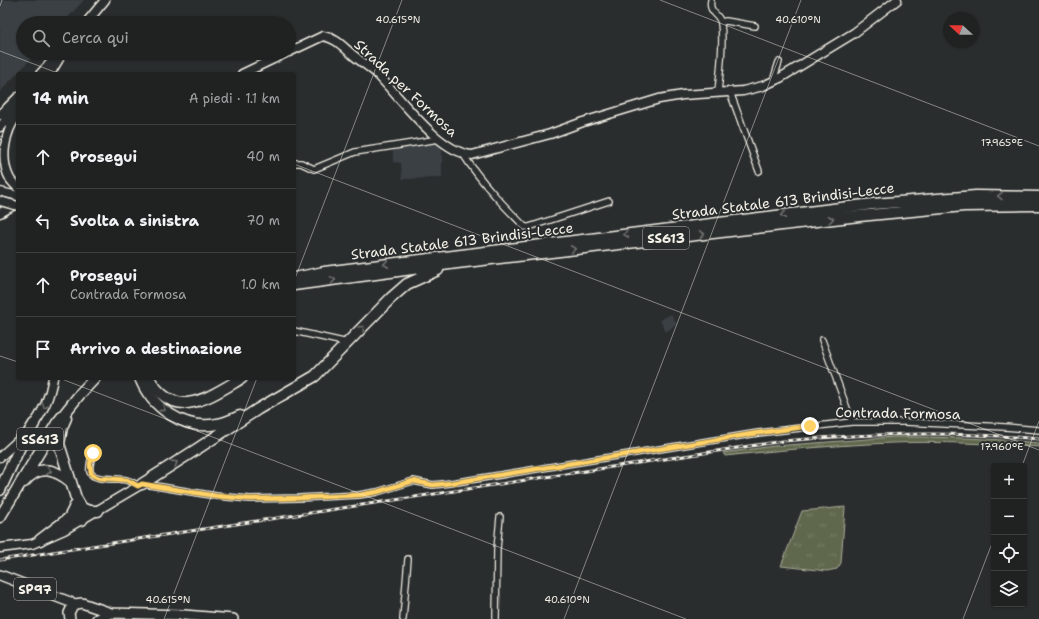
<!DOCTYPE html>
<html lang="it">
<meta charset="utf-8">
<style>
body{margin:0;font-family:"Shantell Sans",sans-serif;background:#282a2a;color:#f1f3f6}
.controls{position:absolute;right:12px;bottom:12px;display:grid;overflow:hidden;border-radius:4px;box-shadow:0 1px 3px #0004}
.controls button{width:36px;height:36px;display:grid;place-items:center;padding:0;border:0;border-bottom:1px solid #3d3f40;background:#202222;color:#f1f3f6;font:20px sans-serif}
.compass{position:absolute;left:943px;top:12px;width:36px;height:36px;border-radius:50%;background:#202222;box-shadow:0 1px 3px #0004;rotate:291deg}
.stop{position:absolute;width:12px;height:12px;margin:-9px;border:3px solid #ffd166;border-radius:50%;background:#fff}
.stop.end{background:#ffd166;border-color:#fff;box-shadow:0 1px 4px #0008}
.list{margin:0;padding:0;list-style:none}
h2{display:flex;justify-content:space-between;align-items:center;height:52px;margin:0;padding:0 16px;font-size:17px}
h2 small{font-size:13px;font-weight:400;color:#a2a4a5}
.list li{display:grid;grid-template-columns:26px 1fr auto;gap:12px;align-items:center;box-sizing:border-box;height:64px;padding:0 16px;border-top:1px solid #3d3f40}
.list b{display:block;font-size:15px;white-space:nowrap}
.list p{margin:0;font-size:13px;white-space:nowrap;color:#a2a4a5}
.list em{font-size:13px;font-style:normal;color:#a2a4a5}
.icon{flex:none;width:22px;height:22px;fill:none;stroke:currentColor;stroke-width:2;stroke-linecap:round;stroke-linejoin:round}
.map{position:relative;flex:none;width:1039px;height:619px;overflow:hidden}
.search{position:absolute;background:#202222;box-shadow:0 1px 3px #0004;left:16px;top:16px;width:280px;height:44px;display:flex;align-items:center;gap:10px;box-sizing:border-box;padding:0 14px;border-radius:22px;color:#a2a4a5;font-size:15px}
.panel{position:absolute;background:#202222;box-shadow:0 1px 3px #0004;left:16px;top:72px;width:280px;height:308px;border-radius:4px}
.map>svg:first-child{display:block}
</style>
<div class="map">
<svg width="1039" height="619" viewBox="0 0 1039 619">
<defs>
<pattern id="grass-tufts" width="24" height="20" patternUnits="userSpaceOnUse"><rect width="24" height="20" fill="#5f674d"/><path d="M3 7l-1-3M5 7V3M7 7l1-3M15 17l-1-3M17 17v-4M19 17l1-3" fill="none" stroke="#777d67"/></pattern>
</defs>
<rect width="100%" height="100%" fill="#2a2d2e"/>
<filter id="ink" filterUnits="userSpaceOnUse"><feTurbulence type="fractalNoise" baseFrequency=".025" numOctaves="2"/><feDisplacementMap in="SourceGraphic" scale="8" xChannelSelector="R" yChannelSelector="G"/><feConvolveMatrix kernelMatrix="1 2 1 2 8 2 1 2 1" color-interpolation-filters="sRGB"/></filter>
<g filter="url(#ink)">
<path fill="#3b3f44" d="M0,0H84L63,23H23V53H36L0,92Z
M436,142L442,146V178L402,179L401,163L393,162V148Z
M671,314L677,324L666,332L660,320Z"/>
<path fill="url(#grass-tufts)" stroke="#aaac9a" d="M894,437C942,437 991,438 1039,443V447C990,444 941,441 893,443C837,445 781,450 725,456L723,453L774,446Z
M845,507L841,563L837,569L827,571L781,566L802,511Z"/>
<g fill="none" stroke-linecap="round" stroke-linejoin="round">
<g stroke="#f4f1e8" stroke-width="8">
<path id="street" d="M711,0C708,14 720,13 721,24C724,45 720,71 718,92
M721,22L726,21L755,26
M773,81L779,62
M730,92L759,171
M463,154C481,182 502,204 525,227H529L609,201
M294,163H301L314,169L355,152L439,139
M294,331L348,343
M822,340L852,422
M93,453C91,459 89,466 90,472C93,481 118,478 126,480C131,481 134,483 138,486
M144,484L216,496L250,499L299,498L359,495L377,492L413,481L433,485L451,483L758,433L852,422H905L1005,427L1039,430
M403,619L408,559
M496,619L497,549L500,517"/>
</g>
<g stroke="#f4f1e8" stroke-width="11">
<path id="secondary" d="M86,23L105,0
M289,52L323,36C336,38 343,47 353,55C360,61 368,66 375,72C399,95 437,152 472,155L550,134L583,122L659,99L683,95L743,91L763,86L780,78L854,33L897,0
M40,74L60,53
M50,74L59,59
M242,74L286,53
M0,115L18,97
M18,115C4,132 0,160 10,179C12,182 15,185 18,188
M0,127L18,105
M0,192L18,196
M0,213L18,203
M31,428C43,413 50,396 53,378
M0,457L23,436
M0,548L32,544L64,530L142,484"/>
</g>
<g stroke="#f4f1e8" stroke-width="12">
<path id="primary" d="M0,575L75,604
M70,619L69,613L72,607L75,604L82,603L111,613L184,615L233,619
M97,619L111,613"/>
</g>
<g stroke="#f4f1e8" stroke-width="13">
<path id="highway" d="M294,278L324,272L873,204L976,196L1039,197
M294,285L457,263L859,216L964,206L1039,205
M140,378C151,407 184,431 217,424C225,423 233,419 240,416
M149,378C175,423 209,397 242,378
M66,418L62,427L59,444L76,498L82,508V520L76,516L74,510
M24,482C39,464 55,469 71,482
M142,484L197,449L258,409L315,376L391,298L407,284L438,270
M0,490L20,447L34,424
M82,508L89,511H98
M0,517L57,423L80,394L95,378
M40,540L69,518L75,506"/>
</g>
<use href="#street" stroke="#2a2d2e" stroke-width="5.5"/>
<use href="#secondary" stroke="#2a2d2e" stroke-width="8"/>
<use href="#primary" stroke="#2a2d2e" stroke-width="9"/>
<use href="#highway" stroke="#2a2d2e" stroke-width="10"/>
<g stroke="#f4f1e8" stroke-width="3">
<path id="rail" d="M0,560L783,441C868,433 953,431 1039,439"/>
</g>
<use href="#rail" stroke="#2a2d2e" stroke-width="1.5" stroke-dasharray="4.5" stroke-linecap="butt"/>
<g stroke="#f4f1e8" stroke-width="11" stroke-linecap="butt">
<path id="secondary-bridge" d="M0,201L18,206"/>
</g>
<use href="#secondary-bridge" stroke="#2a2d2e" stroke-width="8"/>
</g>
<defs><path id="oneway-chevron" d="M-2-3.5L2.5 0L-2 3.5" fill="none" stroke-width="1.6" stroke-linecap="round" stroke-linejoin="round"/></defs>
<g stroke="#71726f">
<use href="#oneway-chevron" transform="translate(1000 196) rotate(-179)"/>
<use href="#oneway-chevron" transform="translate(783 215) rotate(173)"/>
<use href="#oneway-chevron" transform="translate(831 219) rotate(-7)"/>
<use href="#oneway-chevron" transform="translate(626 234) rotate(173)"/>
<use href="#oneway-chevron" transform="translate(702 234) rotate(-7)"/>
<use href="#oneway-chevron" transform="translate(573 249) rotate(-7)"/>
<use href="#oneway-chevron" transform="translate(386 264) rotate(173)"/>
<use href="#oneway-chevron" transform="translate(333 280) rotate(-8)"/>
<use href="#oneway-chevron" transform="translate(362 328) rotate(-46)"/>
<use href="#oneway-chevron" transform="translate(45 406) rotate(114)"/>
<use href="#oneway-chevron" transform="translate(163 409) rotate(36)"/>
<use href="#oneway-chevron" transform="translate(175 463) rotate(-32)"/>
<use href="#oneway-chevron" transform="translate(49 471) rotate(5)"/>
</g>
</g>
<g fill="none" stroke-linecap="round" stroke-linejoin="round" filter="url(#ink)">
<path stroke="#ffd166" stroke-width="5" d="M93,453L90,464L91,473L92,475L99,478L127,480L138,486L142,484L216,496L250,499L299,498L360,495L377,492L413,481L433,485L451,483L758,433L810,426"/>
</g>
<path fill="none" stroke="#f4f1e8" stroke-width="1" stroke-opacity="0.45" d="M660,0L1039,146M0,6L2,0M0,51L60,74M294,164L1039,450M294,281L402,0M0,356L18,362M59,378L686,619M1022,466L1039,421M164,619L257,378M564,619L801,0M963,619L994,538"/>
<g text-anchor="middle" stroke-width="4" stroke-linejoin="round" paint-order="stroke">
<g fill="#2a2d2e" stroke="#b7b6b0" stroke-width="1">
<rect x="643" y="227" width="46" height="22" rx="3"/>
<rect x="17" y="428" width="46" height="22" rx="3"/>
<rect x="14" y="578" width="42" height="22" rx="3"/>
</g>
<g font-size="13" font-weight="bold" fill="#f4f1e8">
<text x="666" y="243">SS613</text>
<text x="40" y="444">SS613</text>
<text x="35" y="594">SP97</text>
</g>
<g font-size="14" fill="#f4f1e8" stroke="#2a2d2e">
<text transform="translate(406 88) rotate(43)" y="5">Strada per Formosa</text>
<text transform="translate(783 201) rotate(-7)" y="5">Strada Statale 613 Brindisi-Lecce</text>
<text transform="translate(462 241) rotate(-7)" y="5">Strada Statale 613 Brindisi-Lecce</text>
<text transform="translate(898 413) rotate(1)" y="5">Contrada Formosa</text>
</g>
</g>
<g font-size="10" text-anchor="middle" fill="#f4f1e8" stroke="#2a2d2e" stroke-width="4" stroke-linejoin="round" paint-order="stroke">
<text x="398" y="23">40.615°N</text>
<text x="798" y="23">40.610°N</text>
<text x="1002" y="146">17.965°E</text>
<text x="1002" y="450">17.960°E</text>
<text x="168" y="603">40.615°N</text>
<text x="567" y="603">40.610°N</text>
</g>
</svg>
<div class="controls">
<button>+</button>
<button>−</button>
<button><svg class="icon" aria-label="locate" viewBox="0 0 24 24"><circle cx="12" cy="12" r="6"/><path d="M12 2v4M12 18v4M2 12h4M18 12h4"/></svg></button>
<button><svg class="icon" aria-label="layers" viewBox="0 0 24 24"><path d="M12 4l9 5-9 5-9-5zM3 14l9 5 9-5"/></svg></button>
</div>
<svg class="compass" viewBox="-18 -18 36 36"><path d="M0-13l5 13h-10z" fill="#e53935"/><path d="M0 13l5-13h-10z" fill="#a2a4a5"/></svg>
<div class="stop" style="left:93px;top:453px"></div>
<div class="stop end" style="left:810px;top:426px"></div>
<div class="search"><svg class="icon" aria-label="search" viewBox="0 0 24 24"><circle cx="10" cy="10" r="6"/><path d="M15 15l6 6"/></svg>Cerca qui</div>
<section class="panel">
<h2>14 min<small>A piedi · 1.1 km</small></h2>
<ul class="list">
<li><svg class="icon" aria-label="ahead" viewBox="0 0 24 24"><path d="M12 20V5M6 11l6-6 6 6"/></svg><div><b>Prosegui</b></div><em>40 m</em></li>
<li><svg class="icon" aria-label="left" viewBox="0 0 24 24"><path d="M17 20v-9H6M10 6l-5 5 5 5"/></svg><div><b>Svolta a sinistra</b></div><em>70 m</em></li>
<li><svg class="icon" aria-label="ahead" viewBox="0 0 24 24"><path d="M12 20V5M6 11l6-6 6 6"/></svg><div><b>Prosegui</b><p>Contrada Formosa</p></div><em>1.0 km</em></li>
<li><svg class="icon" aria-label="arrive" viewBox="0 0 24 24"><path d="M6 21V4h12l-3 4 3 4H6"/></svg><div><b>Arrivo a destinazione</b></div></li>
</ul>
</section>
</div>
